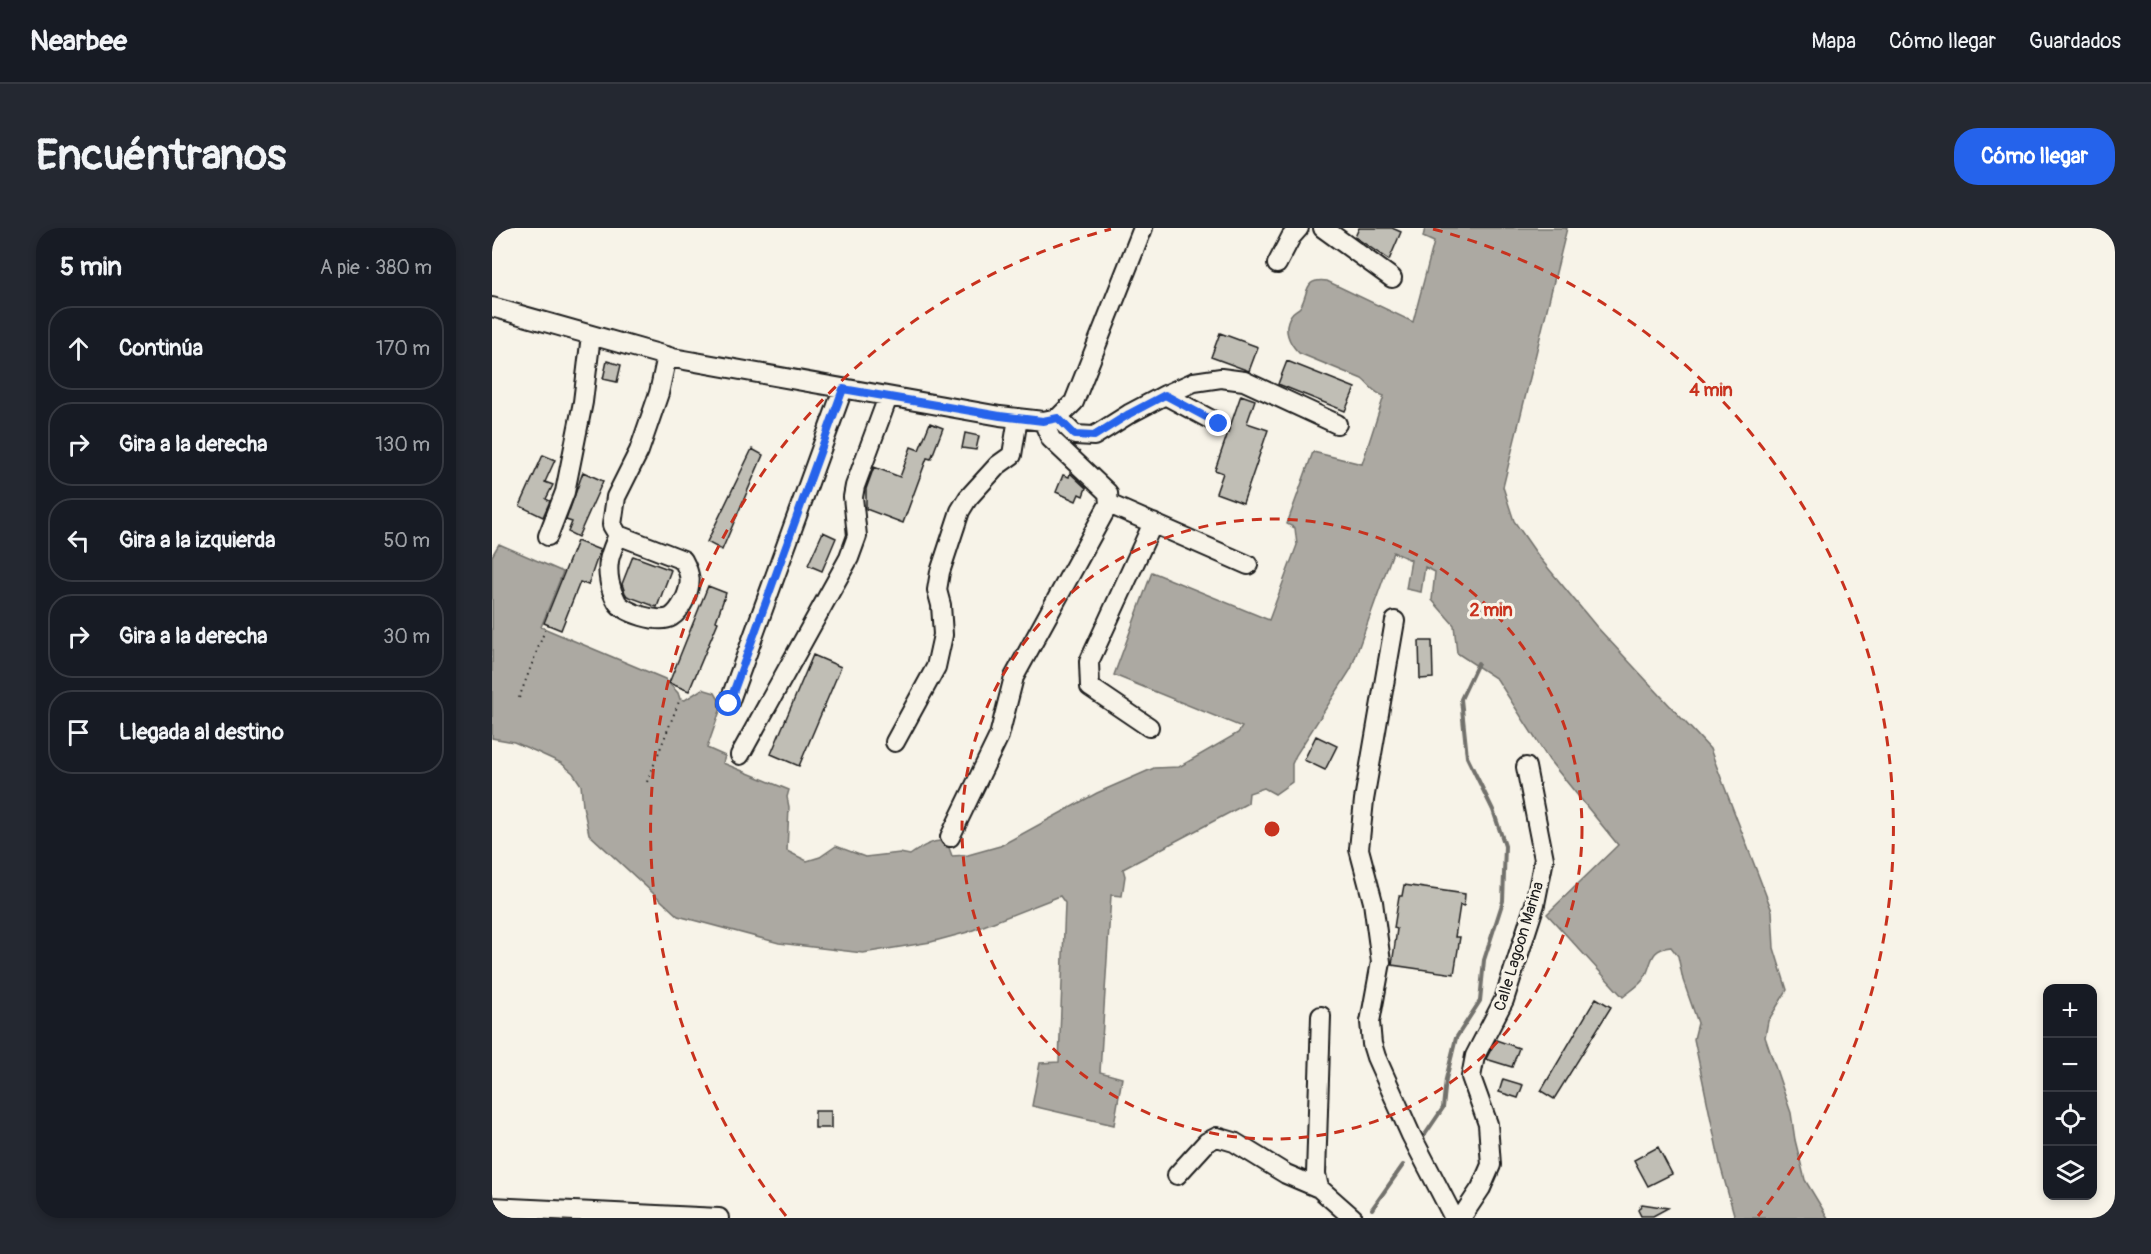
<!DOCTYPE html>
<html lang="es">
<meta charset="utf-8">
<style>
body{margin:0;font-family:Pangolin,sans-serif;background:#242831;color:#f1f3f6}
.controls{position:absolute;right:18px;bottom:18px;display:grid;overflow:hidden;border-radius:12px;box-shadow:0 3px 9px #0003}
.controls button{width:54px;height:54px;display:grid;place-items:center;padding:0;border:0;border-bottom:2px solid #363941;background:#171b24;color:#f1f3f6;font:30px sans-serif}
.stop{position:absolute;width:18px;height:18px;margin:-14px;border:4px solid #2563eb;border-radius:50%;background:#fff}
.stop.end{background:#2563eb;border-color:#fff;box-shadow:0 2px 6px #0008}
.list{margin:0;padding:0;list-style:none}
h2{display:flex;justify-content:space-between;align-items:center;height:78px;margin:0;padding:0 24px;font-size:26px}
h2 small{font-size:20px;font-weight:400;color:#9ea1a6}
.list li{display:grid;grid-template-columns:39px 1fr auto;gap:18px;align-items:center;box-sizing:border-box;height:84px;margin:0 12px 12px;padding:0 12px;border:2px solid #363941;border-radius:24px}
.list b{display:block;font-size:22px;white-space:nowrap}
.list em{font-size:20px;font-style:normal;color:#9ea1a6}
.icon{flex:none;width:33px;height:33px;fill:none;stroke:currentColor;stroke-width:2;stroke-linecap:round;stroke-linejoin:round}
.map{position:relative;flex:none;width:1623px;height:990px;overflow:hidden;border-radius:24px}
header{display:flex;align-items:center;gap:36px;box-sizing:border-box;height:84px;padding:0 30px;background:#171b24;border-bottom:2px solid #363941}
header strong{font-size:28px}
nav{display:flex;gap:33px;margin-inline-start:auto;font-size:21px}
.intro{display:flex;align-items:center;justify-content:space-between;box-sizing:border-box;height:144px;padding:0 36px}
h1{margin:0;font-size:42px}
.button{padding:15px 27px;border-radius:24px;background:#2563eb;color:#fff;font-size:21px;font-weight:700}
main{display:flex;gap:36px;padding:0 36px}
aside{flex:1;background:#171b24;border-radius:24px;box-shadow:0 3px 9px #0003}
.map>svg:first-child{display:block}
</style>
<header>
<strong>Nearbee</strong>
<nav><a>Mapa</a><a>Cómo llegar</a><a>Guardados</a></nav>
</header>
<div class="intro"><h1>Encuéntranos</h1><a class="button">Cómo llegar</a></div>
<main>
<aside>
<h2>5 min<small>A pie · 380 m</small></h2>
<ul class="list">
<li><svg class="icon" aria-label="ahead" viewBox="0 0 24 24"><path d="M12 20V5M6 11l6-6 6 6"/></svg><div><b>Continúa</b></div><em>170 m</em></li>
<li><svg class="icon" aria-label="right" viewBox="0 0 24 24"><path d="M7 20v-9h11M14 6l5 5-5 5"/></svg><div><b>Gira a la derecha</b></div><em>130 m</em></li>
<li><svg class="icon" aria-label="left" viewBox="0 0 24 24"><path d="M17 20v-9H6M10 6l-5 5 5 5"/></svg><div><b>Gira a la izquierda</b></div><em>50 m</em></li>
<li><svg class="icon" aria-label="right" viewBox="0 0 24 24"><path d="M7 20v-9h11M14 6l5 5-5 5"/></svg><div><b>Gira a la derecha</b></div><em>30 m</em></li>
<li><svg class="icon" aria-label="arrive" viewBox="0 0 24 24"><path d="M6 21V4h12l-3 4 3 4H6"/></svg><div><b>Llegada al destino</b></div></li>
</ul>
</aside>
<div class="map">
<svg width="1623" height="990" viewBox="0 0 1623 990">
<rect width="100%" height="100%" fill="#f7f3e8"/>
<filter id="ink" filterUnits="userSpaceOnUse"><feTurbulence type="fractalNoise" baseFrequency=".0167" numOctaves="2"/><feDisplacementMap in="SourceGraphic" scale="12" xChannelSelector="R" yChannelSelector="G"/><feConvolveMatrix kernelMatrix="1 2 1 2 8 2 1 2 1" color-interpolation-filters="sRGB"/></filter>
<g filter="url(#ink)">
<path fill="#aca9a2" stroke="#72716c" stroke-width="1.5" d="M933,0H1075L1011,259L1022,293L1047,329L1104,398L1218,521L1280,683L1282,720L1295,762L1276,793L1273,809L1299,885L1303,912L1313,952L1336,990H1243L1229,940L1202,811L1206,795L1191,752L1186,728L1179,719C1154,721 1162,739 1150,753C1145,759 1137,764 1131,769L1055,686L1126,617L1057,532L1005,451L965,425L962,397L940,372L943,344L933,339L929,364L914,361L919,332L901,324L859,441L804,527L800,536V554L783,566L772,560L757,565L756,575L631,641L633,648L630,668L619,667L608,844L630,850L622,897L540,878L548,835L567,834L573,675L568,668L476,704L439,714L371,725L287,715L186,688L97,606L91,578L89,557L81,545L69,535L43,523L22,514L0,510V328L7,316L71,344L49,399L173,451L186,465L188,471L193,472L210,461L223,465L230,477L215,520L233,528L231,535L297,562L295,569L297,579L295,623L315,633L328,629L344,618L373,629L408,625L418,627C428,620 443,610 455,614L460,628L476,627L508,618L605,565L662,540L687,539L746,505L750,499L622,447L660,344L777,392L805,317L803,300L795,296L821,224L870,236L892,168C880,164 879,158 870,151L807,125C797,115 790,101 799,87C801,83 806,82 809,78C817,63 812,50 835,53L921,94L942,14L931,9Z"/>
<g fill="none" stroke-linecap="round" stroke-linejoin="round">
<path stroke="#72716c" stroke-width="4" d="M932,908L951,880L954,851L964,810L988,773L992,732L1011,673L1013,618L1001,582L975,529L969,471L986,435
M880,981L911,937"/>
</g>
<path fill="#c0beb5" stroke="#1c1c1c" stroke-width="1.5" d="M867,0H900L909,4L897,32L863,9Z
M728,105L766,119L757,143L719,129Z
M115,133L129,137L125,154L111,151Z
M795,133L863,160L853,183L786,156Z
M749,167L763,172L755,195L776,202L751,275L724,265L731,245L723,242Z
M438,195L451,200L439,231L435,230L411,295L374,281V261L382,239L408,249L419,219L427,222Z
M473,205L487,208L484,222L470,220Z
M260,221L271,227L230,322L215,314Z
M51,227L63,232L53,254L61,257L54,271L58,273L51,289L28,278Z
M91,244L111,253L86,309L76,304L80,294L74,292Z
M578,245L594,260L591,268L587,266L584,273L564,264L571,247L577,249Z
M331,304L344,310L330,343L316,337Z
M85,313L108,322L96,357L88,354L69,402L52,395Z
M141,328L179,342L165,379L135,368L133,365L130,356Z
M216,358L234,365L224,393L226,394L197,463L177,455Z
M927,413H940L941,450L928,451Z
M321,427L349,439L307,538L279,526Z
M824,508L845,518L833,542L812,532Z
M912,657L973,666L972,678L968,677L963,709H968L962,746L900,737L905,701L902,700L907,668H910Z
M1104,770L1119,779L1062,871L1049,863Z
M1004,812L1027,820L1020,839L994,831Z
M1011,851L1031,857L1026,870L1007,864Z
M323,883H339V900H323Z
M1166,919L1180,946L1156,958L1142,932Z
M1150,976L1176,980L1161,988H1149L1146,982Z"/>
<g fill="none" stroke-linecap="round" stroke-linejoin="round">
<g stroke="#1c1c1c" stroke-width="22">
<path id="minor" d="M831,0L900,50
M785,36L799,9L807,0
M0,79L181,130L508,188L551,193L566,190L582,174L651,0
M673,167L727,196
M566,190L583,207L602,208L637,186L673,167L702,154L729,150L752,153L845,196
M617,276L756,337
M126,307C123,315 118,325 117,333C115,346 118,362 125,374C132,385 168,396 179,389C187,384 189,378 193,371C200,355 199,347 191,332L126,307L120,297L124,269L147,223L167,165L175,128
M56,308L73,264L91,174L99,107
M903,393L872,572L867,621L881,674L889,734L878,794L880,816L884,829L919,907L962,990
M237,475L351,161
M657,499L598,459L597,434L661,295
M403,514L444,439L451,407L449,377L445,362L448,344L468,283L476,270L506,237L520,227L526,190
M248,527L357,330L365,308L361,269L363,258L396,169
M458,609L507,508L522,449L617,276L616,265L559,211L551,193
M829,788L824,946L827,960L861,990
M685,947L715,914L725,909L742,914L794,946L827,960
M0,979L227,990
M969,990L989,960L999,937L996,896L979,849L983,828L1012,772L1043,676L1052,631L1034,539"/>
</g>
<path stroke="#1c1c1c" stroke-width="2" stroke-dasharray="1.5 4.5" stroke-linecap="butt" d="M27,470L53,402
M155,554L188,471"/>
<use href="#minor" stroke="#f7f3e8" stroke-width="18"/>
</g>
</g>
<g fill="none" stroke-linecap="round" stroke-linejoin="round" filter="url(#ink)">
<path stroke="#2563eb" stroke-width="8" d="M237,476L351,161L508,188L551,193L566,190L583,207L602,208L637,186L673,167L727,196"/>
</g>
<g fill="none" stroke="#c8321e" stroke-width="3" stroke-dasharray="10 8">
<circle cx="780" cy="601" r="310"/>
<path d="M294 988A621 621 0 0 1 619 1M941 1A621 621 0 0 1 1266 988"/>
</g>
<g text-anchor="middle" stroke-width="6" stroke-linejoin="round" paint-order="stroke">
<g font-size="16" fill="#1c1c1c" stroke="#f7f3e8">
<text transform="translate(1026 718) rotate(-73)" y="6">Calle Lagoon Marina</text>
</g>
</g>
<circle cx="780" cy="601" r="9" fill="#c8321e" stroke="#f7f3e8" stroke-width="3"/>
<g font-size="18" text-anchor="middle" font-weight="bold" fill="#c8321e" stroke="#f7f3e8" stroke-width="6" stroke-linejoin="round" paint-order="stroke">
<text x="1219" y="168">4 min</text>
<text x="999" y="388">2 min</text>
</g>
</svg>
<div class="controls">
<button>+</button>
<button>−</button>
<button><svg class="icon" aria-label="locate" viewBox="0 0 24 24"><circle cx="12" cy="12" r="6"/><path d="M12 2v4M12 18v4M2 12h4M18 12h4"/></svg></button>
<button><svg class="icon" aria-label="layers" viewBox="0 0 24 24"><path d="M12 4l9 5-9 5-9-5zM3 14l9 5 9-5"/></svg></button>
</div>
<div class="stop" style="left:237px;top:476px"></div>
<div class="stop end" style="left:727px;top:196px"></div>
</div>
</main>
